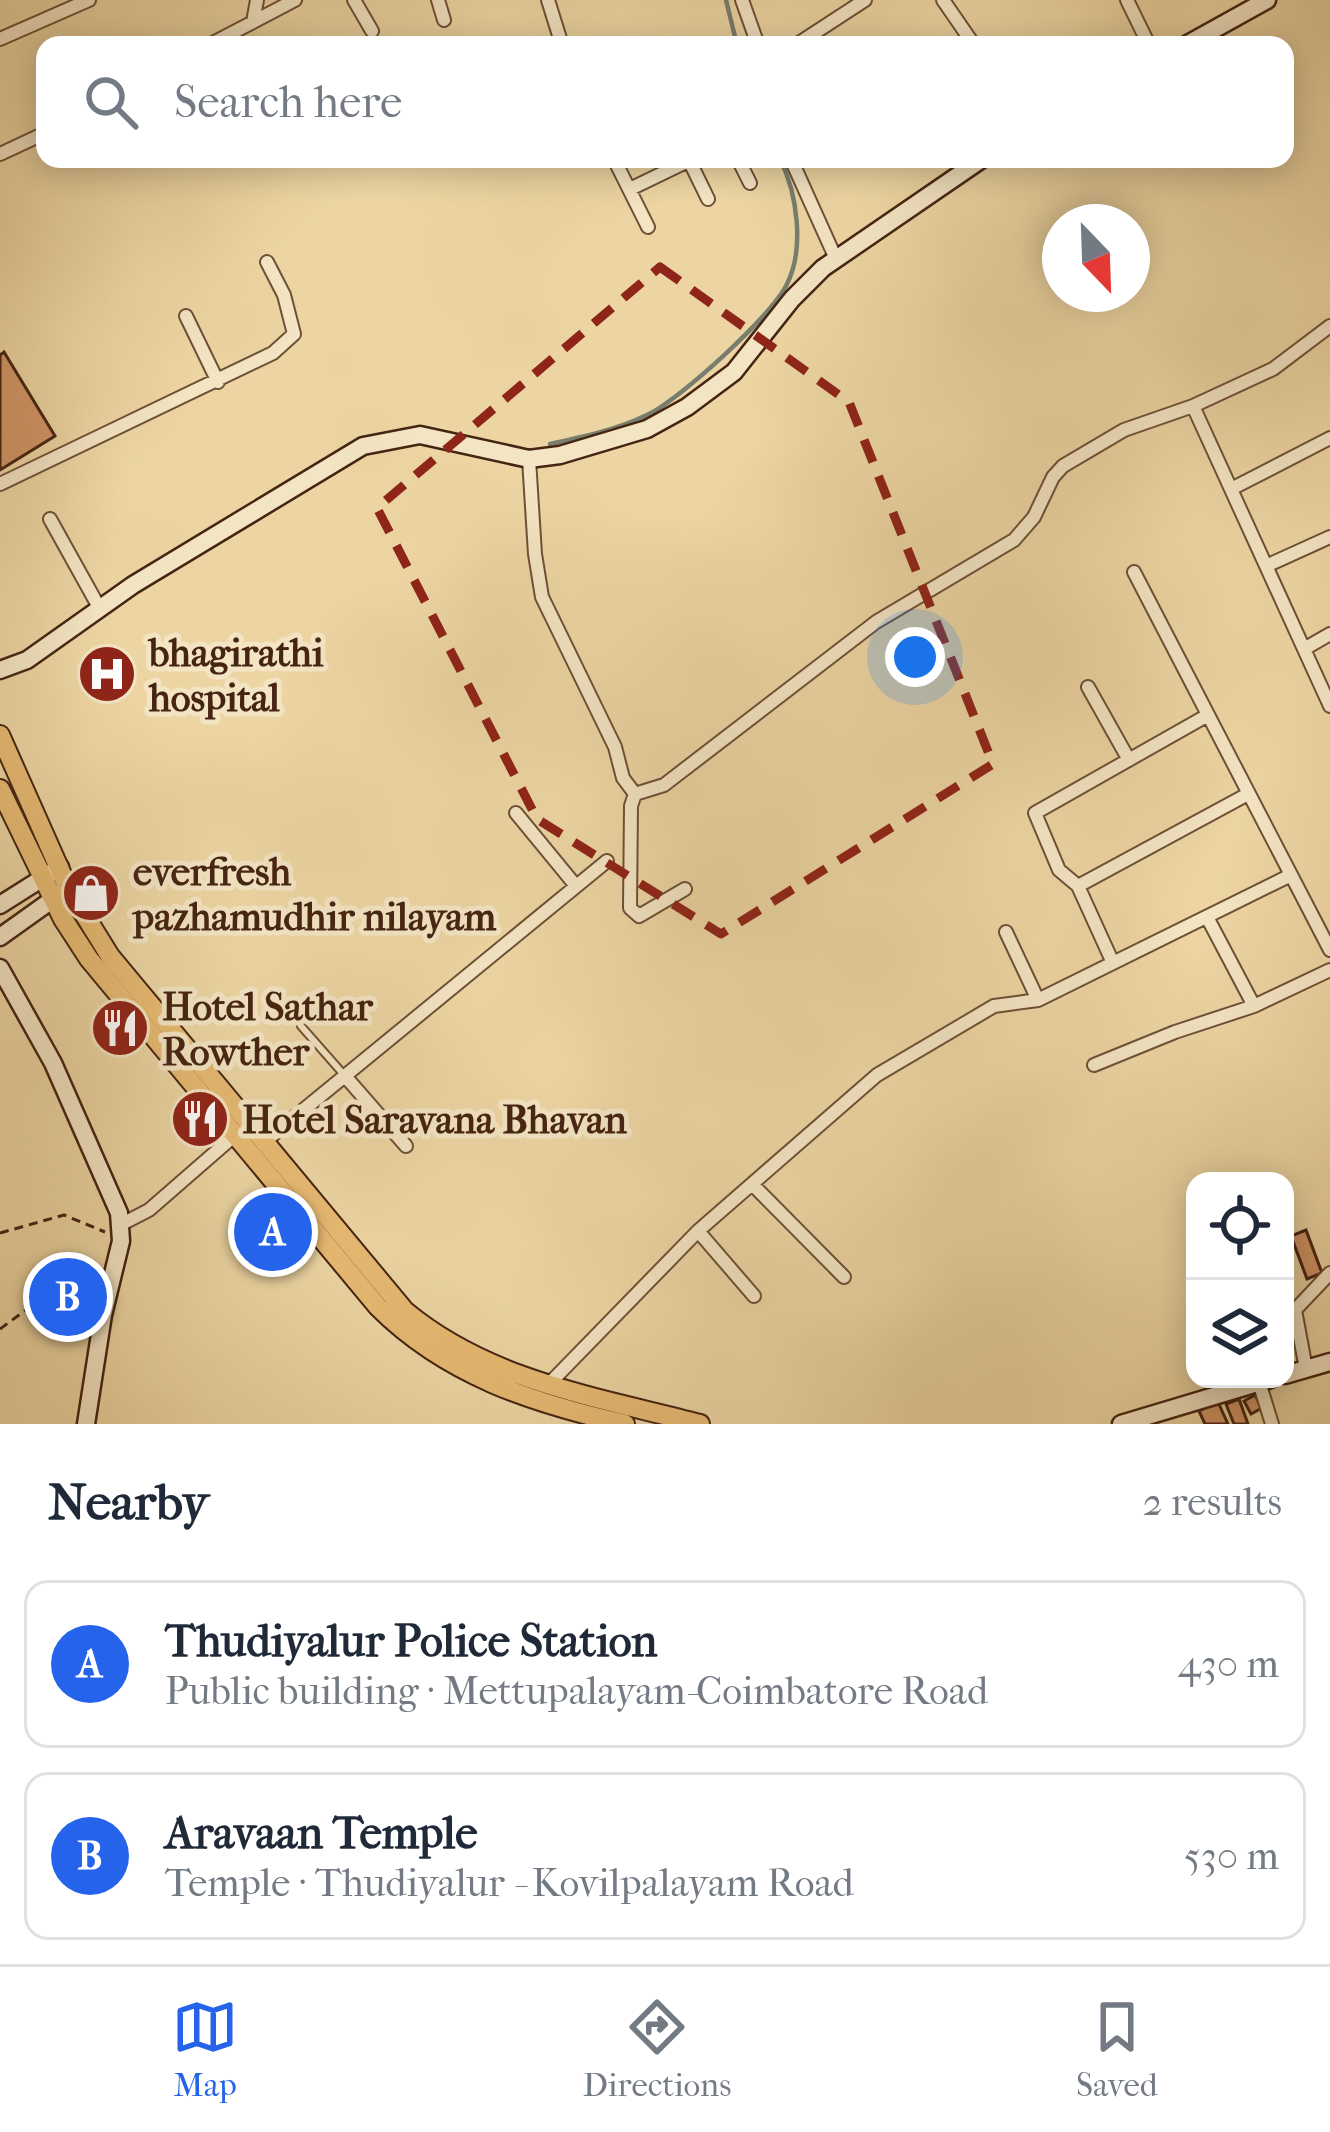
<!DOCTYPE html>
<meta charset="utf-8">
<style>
body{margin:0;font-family:"IM FELL French Canon",serif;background:#f2f2f3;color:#1f2937}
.controls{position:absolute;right:36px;bottom:36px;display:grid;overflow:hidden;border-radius:24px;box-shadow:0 6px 30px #0003}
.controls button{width:108px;height:108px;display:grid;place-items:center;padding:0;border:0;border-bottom:3px solid #e0e1e3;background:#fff;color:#1f2937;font:60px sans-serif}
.compass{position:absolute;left:1042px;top:204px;width:108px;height:108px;border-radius:50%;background:#fff;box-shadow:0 6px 30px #0003;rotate:157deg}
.you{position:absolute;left:915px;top:657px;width:42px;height:42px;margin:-30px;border:9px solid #fff;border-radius:50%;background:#1a73e8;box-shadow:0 0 0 18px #1a73e833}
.badge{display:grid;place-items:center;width:78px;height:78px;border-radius:50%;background:#2563eb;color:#fff;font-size:39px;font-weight:700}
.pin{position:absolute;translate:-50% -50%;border:6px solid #fff;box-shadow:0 3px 12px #0006}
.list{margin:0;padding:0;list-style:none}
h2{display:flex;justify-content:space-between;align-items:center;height:156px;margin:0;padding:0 48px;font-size:51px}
h2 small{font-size:39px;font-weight:400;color:#747a83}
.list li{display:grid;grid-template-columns:78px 1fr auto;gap:36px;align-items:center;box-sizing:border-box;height:168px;margin:0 24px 24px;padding:0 24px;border:3px solid #e0e1e3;border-radius:24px}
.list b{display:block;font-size:45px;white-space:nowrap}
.list p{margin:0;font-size:39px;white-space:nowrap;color:#747a83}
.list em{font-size:39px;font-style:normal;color:#747a83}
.icon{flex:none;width:66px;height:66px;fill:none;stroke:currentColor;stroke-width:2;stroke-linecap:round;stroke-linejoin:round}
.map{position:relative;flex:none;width:1330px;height:1424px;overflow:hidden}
.search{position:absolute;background:#fff;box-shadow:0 6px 30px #0003;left:36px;right:36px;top:36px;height:132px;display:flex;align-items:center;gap:30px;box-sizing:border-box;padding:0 42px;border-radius:24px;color:#747a83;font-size:45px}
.sheet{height:540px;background:#fff}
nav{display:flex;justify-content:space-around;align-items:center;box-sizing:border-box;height:168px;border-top:3px solid #e0e1e3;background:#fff;font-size:33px;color:#747a83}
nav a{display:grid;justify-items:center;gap:6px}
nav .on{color:#2563eb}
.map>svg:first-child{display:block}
</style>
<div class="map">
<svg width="1330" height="1424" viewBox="0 0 1330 1424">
<rect width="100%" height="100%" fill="#ecd5a3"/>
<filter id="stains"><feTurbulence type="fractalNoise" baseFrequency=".00167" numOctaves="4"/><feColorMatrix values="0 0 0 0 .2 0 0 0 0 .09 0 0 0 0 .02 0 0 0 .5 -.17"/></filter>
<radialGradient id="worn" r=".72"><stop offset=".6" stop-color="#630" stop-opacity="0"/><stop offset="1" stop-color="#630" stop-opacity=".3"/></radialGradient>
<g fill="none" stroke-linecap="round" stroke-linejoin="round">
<path stroke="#787d6e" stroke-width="4.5" d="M726,0L737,45
M550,444C583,437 616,430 647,415C678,401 773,315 787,284C805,248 797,193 780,159"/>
</g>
<path fill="#d19567" stroke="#452412" stroke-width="3" d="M4,352L55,436L0,470V355Z
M1306,1230L1322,1273L1307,1279L1291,1236Z
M1255,1395L1262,1408L1251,1414L1244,1401Z
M1239,1399L1248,1424H1234L1226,1404Z
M1218,1402L1228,1424H1205L1199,1411Z"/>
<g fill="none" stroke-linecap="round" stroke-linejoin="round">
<g stroke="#6f5036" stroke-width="10">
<path id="service" d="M301,1026L345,1076"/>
</g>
<g stroke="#6f5036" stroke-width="16">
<path id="minor" d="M354,0L372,31
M438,0L444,20
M548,0L562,45
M742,0L758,45
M943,0L974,45
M1127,0L1149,45
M253,22L257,0
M0,39L89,0
M209,45L295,0
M796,45L865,0
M0,154L45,133
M614,159L648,227
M738,159L750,183
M791,159L836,259
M689,160L708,199
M630,189L692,159
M186,316L218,382
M1193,406L1330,706
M529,459L535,554L542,597L615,747L623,778L635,794L664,785L876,622L1014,540L1034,517L1053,477L1063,466L1124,430L1193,406L1273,369L1330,326
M0,484L273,353L294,334L284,295L267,262
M1231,489L1330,438
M50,519L100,609
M1266,566L1330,537
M1134,572L1330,950
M1304,649L1330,634
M1088,687L1129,760
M635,794L631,806L630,908L639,916L685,889
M516,813L576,886
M1078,886L1059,870L1035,813L1208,715
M1207,917L1254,1006
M1006,932L1038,1000L1291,875
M1113,963L1078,886L1248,794
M1094,1065L1175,1032L1254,1006L1330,970
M345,1076L406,1146
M263,1143L607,861
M752,1184L844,1277
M120,1225L149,1210L234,1136
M698,1231L754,1296
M1306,1369L1295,1310L1330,1273
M1259,1382L1272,1424
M548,1385L698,1231L877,1075L994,1006L1038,1000"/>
</g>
<g stroke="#452412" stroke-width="21">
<path id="secondary" d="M1186,45L1267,0
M0,670L27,660L133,585L363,446L420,435L529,459L560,455L647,429L687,407L734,372L792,299L823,268L982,159
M0,905L60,867
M0,937L63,892
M0,968L53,1063L119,1213L121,1241L103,1315L86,1424
M1285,1375L1330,1362
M1121,1424L1271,1379"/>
</g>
<g stroke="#452412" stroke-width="22">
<path id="trunk" d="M0,735L68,888L110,956L405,1311C489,1381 597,1397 700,1424
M0,789L63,919L89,959L378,1307C446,1375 532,1403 625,1424"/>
</g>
<path stroke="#452412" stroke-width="3" stroke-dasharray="9 6" stroke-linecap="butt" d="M0,1233L64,1215L105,1232
M0,1329L80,1270L96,1277"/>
<use href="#service" stroke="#f3e4c3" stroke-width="6"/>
<use href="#minor" stroke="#f3e4c3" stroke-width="12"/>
<use href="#secondary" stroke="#f3e4c3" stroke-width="16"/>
<use href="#trunk" stroke="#e6ba72" stroke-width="18"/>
</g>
<path fill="none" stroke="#8f2418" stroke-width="9" stroke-dasharray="24 15" stroke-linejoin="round" d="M660,267L849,402L993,764L721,934L537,819L377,508Z"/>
<defs>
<g id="hospital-disc" transform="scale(3)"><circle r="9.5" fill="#8f2418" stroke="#f3e4c3"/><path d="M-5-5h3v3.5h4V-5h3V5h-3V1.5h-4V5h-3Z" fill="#fff"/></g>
<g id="shop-disc" transform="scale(3)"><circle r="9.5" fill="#8f2418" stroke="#f3e4c3"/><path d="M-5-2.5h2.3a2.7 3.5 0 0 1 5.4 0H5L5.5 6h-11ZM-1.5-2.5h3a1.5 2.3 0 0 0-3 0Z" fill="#fff"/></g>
<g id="restaurant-disc" transform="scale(3)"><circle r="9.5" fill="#8f2418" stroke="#f3e4c3"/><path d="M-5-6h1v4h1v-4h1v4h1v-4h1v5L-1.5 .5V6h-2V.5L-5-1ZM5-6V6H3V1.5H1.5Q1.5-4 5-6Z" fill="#fff"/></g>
</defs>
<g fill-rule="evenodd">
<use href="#hospital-disc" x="107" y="674"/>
<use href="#shop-disc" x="91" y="893"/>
<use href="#restaurant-disc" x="120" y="1028"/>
<use href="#restaurant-disc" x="200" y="1119"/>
</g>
<g text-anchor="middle" stroke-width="10" stroke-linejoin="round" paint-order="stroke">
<g font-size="39" font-weight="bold" fill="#452412" stroke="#f3e4c3" text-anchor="start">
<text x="149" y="666">bhagirathi<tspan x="149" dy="45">hospital</tspan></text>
<text x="133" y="885">everfresh<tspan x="133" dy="45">pazhamudhir nilayam</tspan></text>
<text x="162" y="1020">Hotel Sathar<tspan x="162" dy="45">Rowther</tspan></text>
<text x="242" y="1133">Hotel Saravana Bhavan</text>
</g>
</g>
<rect width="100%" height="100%" filter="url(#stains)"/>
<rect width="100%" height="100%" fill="url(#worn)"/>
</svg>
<div class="controls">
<button><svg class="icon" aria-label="locate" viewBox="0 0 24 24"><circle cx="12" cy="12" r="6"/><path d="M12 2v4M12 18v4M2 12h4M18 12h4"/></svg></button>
<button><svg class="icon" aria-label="layers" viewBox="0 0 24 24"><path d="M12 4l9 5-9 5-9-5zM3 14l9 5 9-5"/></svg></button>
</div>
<svg class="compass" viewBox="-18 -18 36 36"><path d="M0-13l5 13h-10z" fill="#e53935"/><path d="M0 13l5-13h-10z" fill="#747a83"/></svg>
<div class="you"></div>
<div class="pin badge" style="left:273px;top:1232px">A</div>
<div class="pin badge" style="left:68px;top:1297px">B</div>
<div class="search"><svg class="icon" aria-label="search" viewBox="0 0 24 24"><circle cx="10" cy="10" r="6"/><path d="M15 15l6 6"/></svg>Search here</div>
</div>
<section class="sheet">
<h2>Nearby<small>2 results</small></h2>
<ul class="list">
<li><span class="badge">A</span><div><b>Thudiyalur Police Station</b><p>Public building · Mettupalayam-Coimbatore Road</p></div><em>430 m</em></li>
<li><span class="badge">B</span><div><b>Aravaan Temple</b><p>Temple · Thudiyalur - Kovilpalayam Road</p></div><em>530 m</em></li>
</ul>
</section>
<nav>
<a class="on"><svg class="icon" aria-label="map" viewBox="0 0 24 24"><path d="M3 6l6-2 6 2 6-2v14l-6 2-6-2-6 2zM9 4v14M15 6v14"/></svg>Map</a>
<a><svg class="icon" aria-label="directions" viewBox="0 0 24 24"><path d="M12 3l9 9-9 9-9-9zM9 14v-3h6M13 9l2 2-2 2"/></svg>Directions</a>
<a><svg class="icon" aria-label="saved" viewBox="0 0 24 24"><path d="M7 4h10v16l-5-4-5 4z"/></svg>Saved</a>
</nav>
